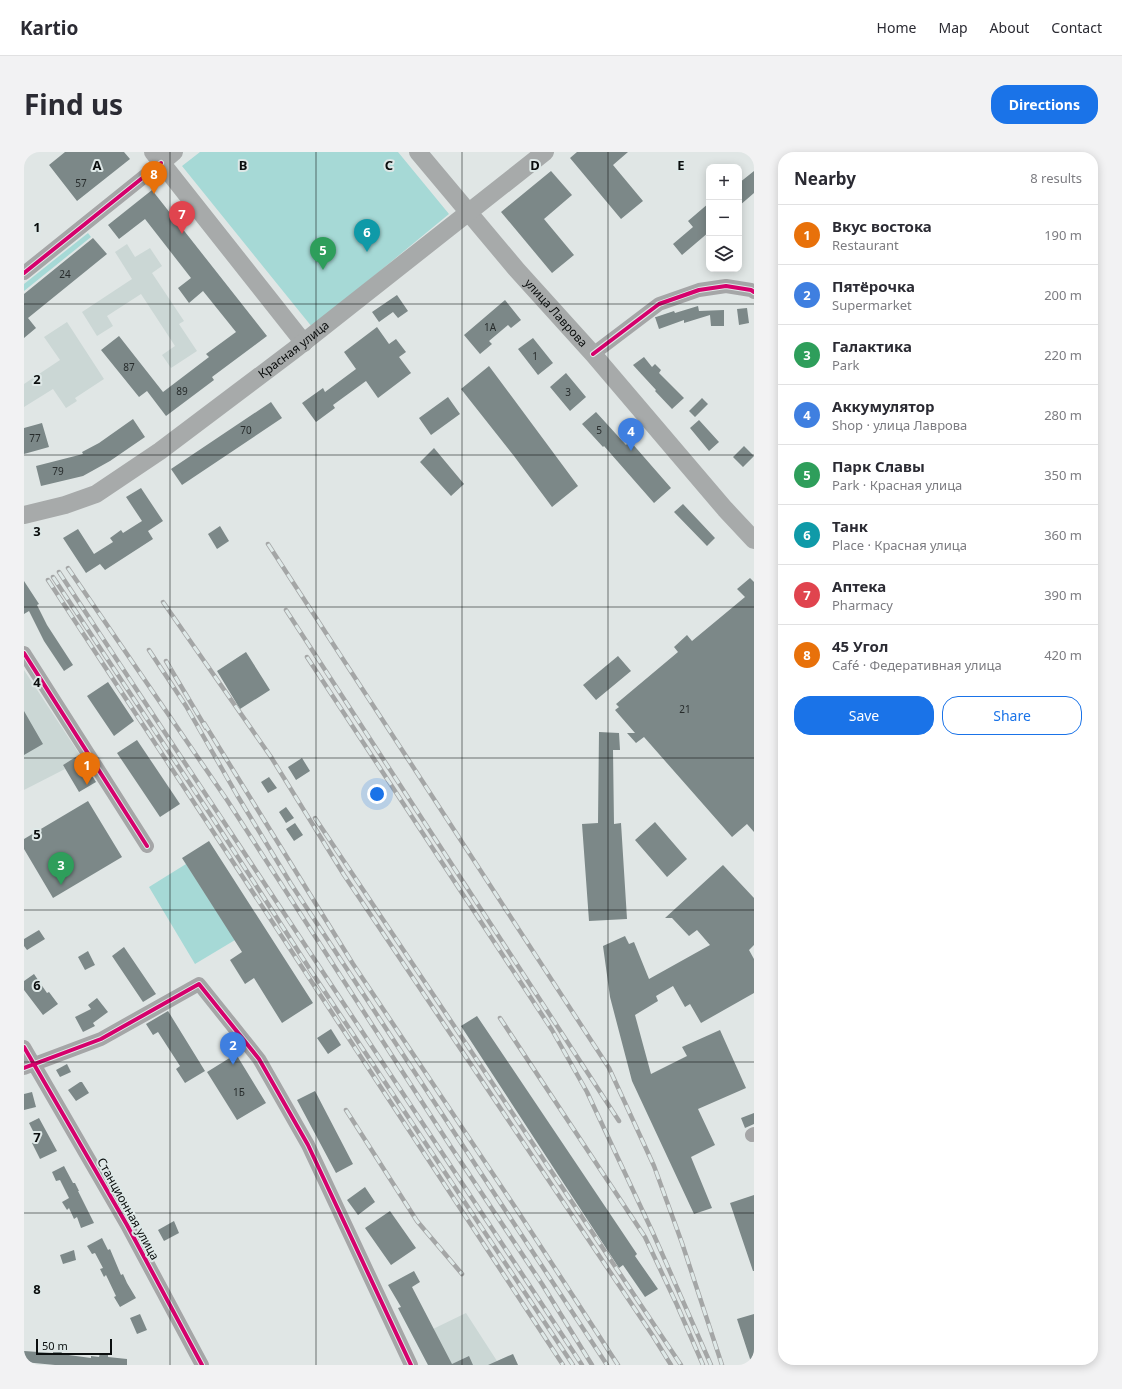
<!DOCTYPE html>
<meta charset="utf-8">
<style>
body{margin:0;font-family:"Noto Sans",sans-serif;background:#f2f2f3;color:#2b2b33}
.controls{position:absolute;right:12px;top:12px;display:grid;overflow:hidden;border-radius:8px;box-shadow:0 2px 10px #0003}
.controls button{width:36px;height:36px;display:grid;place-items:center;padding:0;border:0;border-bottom:1px solid #e1e1e2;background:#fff;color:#2b2b33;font:20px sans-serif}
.scale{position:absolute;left:12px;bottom:10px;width:76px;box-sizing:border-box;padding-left:4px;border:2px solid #0b0e0e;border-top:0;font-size:11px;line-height:14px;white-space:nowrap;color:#0b0e0e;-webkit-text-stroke:3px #dee8e7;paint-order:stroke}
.you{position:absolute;left:353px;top:642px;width:14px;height:14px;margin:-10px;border:3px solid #fff;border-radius:50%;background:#1a73e8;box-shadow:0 0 0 6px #1a73e833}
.badge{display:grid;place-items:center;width:26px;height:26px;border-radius:50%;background:#1a73e8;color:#fff;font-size:13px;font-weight:700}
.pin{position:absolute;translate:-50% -33px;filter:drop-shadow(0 1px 2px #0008)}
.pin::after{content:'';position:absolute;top:21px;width:14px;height:12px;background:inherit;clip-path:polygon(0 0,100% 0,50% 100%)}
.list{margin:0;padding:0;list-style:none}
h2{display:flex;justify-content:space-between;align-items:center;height:52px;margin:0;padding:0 16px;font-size:17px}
h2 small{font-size:13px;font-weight:400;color:#7c7c81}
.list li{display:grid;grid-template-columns:26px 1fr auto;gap:12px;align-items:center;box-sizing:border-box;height:60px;padding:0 16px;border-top:1px solid #e1e1e2}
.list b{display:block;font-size:15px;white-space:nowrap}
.list p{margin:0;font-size:13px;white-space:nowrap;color:#7c7c81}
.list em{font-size:13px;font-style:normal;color:#7c7c81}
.actions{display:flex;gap:8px;padding:12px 16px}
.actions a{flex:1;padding:9px 0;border:1px solid #1a73e8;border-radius:16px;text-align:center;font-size:14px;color:#1a73e8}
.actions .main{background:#1a73e8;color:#fff}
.icon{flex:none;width:22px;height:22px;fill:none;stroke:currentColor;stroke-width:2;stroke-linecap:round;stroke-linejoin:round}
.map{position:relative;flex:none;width:730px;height:1213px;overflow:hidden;border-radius:16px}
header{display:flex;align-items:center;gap:24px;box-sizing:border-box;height:56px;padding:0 20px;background:#fff;border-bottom:1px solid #e1e1e2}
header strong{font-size:19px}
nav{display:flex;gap:22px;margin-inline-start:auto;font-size:14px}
.intro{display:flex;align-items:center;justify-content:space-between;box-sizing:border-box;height:96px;padding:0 24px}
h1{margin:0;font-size:28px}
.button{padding:10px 18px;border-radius:16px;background:#1a73e8;color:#fff;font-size:14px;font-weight:700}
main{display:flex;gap:24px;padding:0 24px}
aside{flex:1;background:#fff;border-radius:16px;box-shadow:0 2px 10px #0003}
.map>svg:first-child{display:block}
</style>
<header>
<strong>Kartio</strong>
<nav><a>Home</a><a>Map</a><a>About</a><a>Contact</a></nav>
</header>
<div class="intro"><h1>Find us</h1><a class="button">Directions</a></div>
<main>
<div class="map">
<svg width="730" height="1213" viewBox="0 0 730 1213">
<rect width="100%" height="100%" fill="#e0e6e5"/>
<path fill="#cbd7d5" d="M103,92L111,105L126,96L138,114L128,121L160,169L155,172L173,199L147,216L138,203L151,194L117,142L83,164L89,174L73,184L58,160L108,127L91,100Z
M43,170L80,227L51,246L53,249L42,256L29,237L0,255V232L36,208L20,185Z
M0,518L56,603L39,613L41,617L0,638Z
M374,1156L409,1177L442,1161L473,1209L489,1202L494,1213H404Z"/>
<path fill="#a6d9d6" d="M176,0H374L425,62L288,175L158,14Z
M64,81L67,85L0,139V132Z
M162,712L211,788L171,812L125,735Z"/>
<path fill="#7c8888" d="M41,0H100L106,7L53,49L25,13Z
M553,0H604L589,13L619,49L597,67L546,6Z
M527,19L548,43L520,67L550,103L528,121L477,60Z
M730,19V41L715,54V31Z
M128,38L243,184L188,225L190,228L142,264L123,239L115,245L77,198L95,184L139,240L185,205L182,202L212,180L179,139L165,151L154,136L167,126L121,67L95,87L84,73Z
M685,51V80L658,103L649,92L669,75L664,69Z
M69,86L83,102L4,166L12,176L0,186V142Z
M373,143L384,159L374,166L369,160L355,170L348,160Z
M481,148L497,168L487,176L484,173L465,189L468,192L456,202L440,183Z
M674,154L675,159L700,158V174H687L686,163L660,171V168L635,177L631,165H632L650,159L651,161Z
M723,156L725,171L715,173L713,157Z
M353,175L365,192L372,187L382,200L375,205L387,221L354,246L342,229L309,253L311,256L292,270L278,251L299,236L301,240L332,217L320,200Z
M509,186L529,211L514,223L494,197Z
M620,205L628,215L631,212L637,218L635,221L660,246L648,257L631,239L632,238L609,213Z
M465,214L554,334L528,355L490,304L437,237Z
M542,221L562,245L546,259L526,235Z
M424,245L436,262L407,283L395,266Z
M678,246L684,252L671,265L665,259Z
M247,250L258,266L158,333L147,317Z
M572,260L602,293L606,289L647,336L630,351L580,294L579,295L558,272Z
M109,267L121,285L86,309L59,324L17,334L12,314L59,302L58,300L75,291Z
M675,268L695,290L685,299L666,276Z
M18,271L25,295L0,302V276Z
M720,294L730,304L719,315L709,305Z
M410,296L440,332L427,344L396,310Z
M117,336L139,369L124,379L129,387L81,418L76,412L62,421L39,386L54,377L70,402L89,390L86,386L97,378L99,381L118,369L102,345Z
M659,352L691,386L683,394L650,360Z
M196,374L205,389L193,397L184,382Z
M726,426L730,430V680L723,672L708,685L620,585L612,591L603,581H611L591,558L595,555L592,552L654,500L650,495L663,483L668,489L721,445L713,437Z
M0,429L15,452L13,453L23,473L49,513L40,519L20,489L5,459L0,462Z
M222,500L246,538L216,557L193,519Z
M594,504L607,519L572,548L559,533Z
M84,530L110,569L90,584L63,544Z
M0,559L19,592L0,603Z
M575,580L595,581L596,598H589L590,672L597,671L603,767L565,769L558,672L574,671Z
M113,588L156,652L136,665L93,601Z
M55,603L72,630L55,640L39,613Z
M278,606L286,619L272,628L264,615Z
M245,625L253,636L244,641L237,630Z
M64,649L98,705L29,746L0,697V687Z
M262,655L270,666L262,671L255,660Z
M631,670L663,707L643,725L611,688Z
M271,671L279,683L270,689L262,677Z
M185,689L289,851L258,871L230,826L221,832L206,808L218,800L158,706Z
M699,713L730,746V793L725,798L730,807V841L677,871L666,852L661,855L649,834L632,844L634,849L611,863L627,922L663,904L658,895L696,878L722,936L674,957L691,993L667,1005L688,1056L670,1062L608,929L586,845L579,794L601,784L605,792L610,790L625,827L686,793L673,778L665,784L648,766H641Z
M15,778L21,787L3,798L0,794V787Z
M100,795L132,842L119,850L88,804Z
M64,799L71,813L61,818L54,805Z
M10,822L23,841L25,840L34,852L19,863L0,838V829Z
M73,846L84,860L69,871L71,874L59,880L51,865L67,857L64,853Z
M144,859L181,919L161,931L152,917L156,914L134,880L129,883L122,872Z
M453,864L613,1102L611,1104L634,1137L621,1145L599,1113L595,1116L437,874Z
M307,877L317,893L304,902L293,886Z
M212,902L242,951L213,968L183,920Z
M43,912L47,920L36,925L32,918Z
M56,930H58L65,941L52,949L44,938Z
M291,939L329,1012L312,1021L273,948Z
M8,940L12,955L0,958V942Z
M730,961V972L721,976L717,966Z
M15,966L33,999L16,1007L8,991L14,989L5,971Z
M40,1014L49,1031H51L55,1039H54L70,1071L57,1076L53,1065L50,1067L45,1056L43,1058L38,1050L45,1046L36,1028L32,1029L28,1020Z
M341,1035L351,1050L334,1063L323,1048Z
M730,1043V1119H729L706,1051Z
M366,1059L392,1096L367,1113L341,1076Z
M150,1069L155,1081L140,1089L134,1078Z
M78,1086L84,1098L86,1097L97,1123L99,1122L103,1131L112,1146L96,1155L90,1145L92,1144L82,1123L80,1125L76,1117L79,1116L71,1101L68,1102L63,1094Z
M50,1098L52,1108L39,1112L36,1103Z
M390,1119L396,1130L388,1135L428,1212L445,1204L449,1213H404L374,1156L377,1155L364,1133Z
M116,1162L123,1178L113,1182L106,1166Z
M730,1162V1213H728L713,1167Z
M0,1199L29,1201V1200H38L37,1202L67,1206V1204L75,1205L76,1201L84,1202V1205L103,1207V1213H31L0,1210Z
M489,1202L494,1213H464Z"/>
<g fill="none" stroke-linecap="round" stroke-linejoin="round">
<path stroke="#a5a6a7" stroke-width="14" d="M0,121L137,11
M569,202L635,152L675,138L702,134L727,138L730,140
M0,501L123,694
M0,895L103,1073L178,1213
M0,916L77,887L175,832L235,907L284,993L387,1213
M728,983L730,982"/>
<g stroke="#a7aaaa" stroke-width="18">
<path d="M129,0L280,191"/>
<path id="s1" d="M394,0L493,118L569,202L701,357L730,388"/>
<path d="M137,11L150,0"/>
<path id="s2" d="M0,363L41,353L72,342L136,299L270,198L521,0"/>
</g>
<g stroke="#a4a6a6" stroke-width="4.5">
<path id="rail" d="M244,392L585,916L630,1014L658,1091L698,1213
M44,416L203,648L427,995L518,1132L568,1213
M35,420L558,1213
M29,425L190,668L287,819L549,1213
M24,428L539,1213
M139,450L247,605L320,723L629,1184L647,1213
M262,458L595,969
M125,498L162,554L213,643L267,732L583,1213
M283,505L528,878L563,940L629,1081L687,1213
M142,509L182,576
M180,571L329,812L493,1058L594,1213
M291,666L657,1213
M476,866L621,1085L653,1153L679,1213
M322,958L393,1069L438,1122"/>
</g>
<use href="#rail" stroke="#dee8e7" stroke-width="3" stroke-dasharray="9" stroke-linecap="butt"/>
<g stroke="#dee8e7" stroke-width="6">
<path id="cycleway" d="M0,121L137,11
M569,202L635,152L675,138L702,134L727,138L730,140
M0,501L123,694
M0,895L103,1073L178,1213
M0,916L77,887L175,832L235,907L284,993L387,1213"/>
</g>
<use href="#cycleway" stroke="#d6006c" stroke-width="4"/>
</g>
<path fill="none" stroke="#0b0e0e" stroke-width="1" stroke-opacity="0.55" d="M146,0V1213M292,0V1213M438,0V1213M584,0V1213M0,152H730M0,303H730M0,455H730M0,606H730M0,758H730M0,910H730M0,1061H730"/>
<g text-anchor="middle" stroke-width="4" stroke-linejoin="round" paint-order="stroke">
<g font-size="10" fill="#272c2c">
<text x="57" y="35">57</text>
<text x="41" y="126">24</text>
<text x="466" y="179">1А</text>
<text x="511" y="208">1</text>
<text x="105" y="219">87</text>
<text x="158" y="243">89</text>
<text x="544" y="244">3</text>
<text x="222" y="282">70</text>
<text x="575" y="282">5</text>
<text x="11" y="290">77</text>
<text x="34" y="323">79</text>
<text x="661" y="561">21</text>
<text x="215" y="944">1Б</text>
</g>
<g font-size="12" fill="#0b0e0e" stroke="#dee8e7">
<text dy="4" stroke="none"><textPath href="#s1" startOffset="212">улица Лаврова</textPath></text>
<text dy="4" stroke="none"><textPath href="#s2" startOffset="320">Красная улица</textPath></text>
<text transform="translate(104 1057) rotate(61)" y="4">Станционная улица</text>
</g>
</g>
<g font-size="13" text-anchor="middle" font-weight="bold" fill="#0b0e0e" stroke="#dee8e7" stroke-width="4" stroke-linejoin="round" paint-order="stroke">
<text x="73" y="18">A</text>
<text x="219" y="18">B</text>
<text x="365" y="18">C</text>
<text x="511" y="18">D</text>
<text x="657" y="18">E</text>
<text x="13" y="80">1</text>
<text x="13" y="232">2</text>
<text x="13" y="384">3</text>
<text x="13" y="535">4</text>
<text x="13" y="687">5</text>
<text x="13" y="838">6</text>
<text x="13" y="990">7</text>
<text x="13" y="1142">8</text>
</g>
</svg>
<div class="controls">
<button>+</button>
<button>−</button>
<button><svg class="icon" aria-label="layers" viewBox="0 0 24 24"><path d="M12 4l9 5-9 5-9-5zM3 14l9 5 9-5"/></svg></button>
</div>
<div class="scale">50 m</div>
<div class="you"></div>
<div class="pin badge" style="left:63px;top:633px;background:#e8710a">1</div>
<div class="pin badge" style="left:209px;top:913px;background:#3f7fe0">2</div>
<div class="pin badge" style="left:37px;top:733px;background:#2e9e5b">3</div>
<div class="pin badge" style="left:607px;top:299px;background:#3f7fe0">4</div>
<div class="pin badge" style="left:299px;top:118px;background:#2e9e5b">5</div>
<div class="pin badge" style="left:343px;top:100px;background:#0f9aa8">6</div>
<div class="pin badge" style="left:158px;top:82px;background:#e0444e">7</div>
<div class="pin badge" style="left:130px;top:42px;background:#e8710a">8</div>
</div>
<aside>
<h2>Nearby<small>8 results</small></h2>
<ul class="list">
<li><span class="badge" style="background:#e8710a">1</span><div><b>Вкус востока</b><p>Restaurant</p></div><em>190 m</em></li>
<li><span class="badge" style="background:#3f7fe0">2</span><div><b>Пятёрочка</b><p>Supermarket</p></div><em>200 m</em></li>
<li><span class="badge" style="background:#2e9e5b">3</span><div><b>Галактика</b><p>Park</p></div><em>220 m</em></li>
<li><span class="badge" style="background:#3f7fe0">4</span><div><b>Аккумулятор</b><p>Shop · улица Лаврова</p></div><em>280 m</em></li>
<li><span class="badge" style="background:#2e9e5b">5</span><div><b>Парк Славы</b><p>Park · Красная улица</p></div><em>350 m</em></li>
<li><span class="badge" style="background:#0f9aa8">6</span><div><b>Танк</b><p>Place · Красная улица</p></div><em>360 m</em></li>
<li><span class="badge" style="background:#e0444e">7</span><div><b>Аптека</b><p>Pharmacy</p></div><em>390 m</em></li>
<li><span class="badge" style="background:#e8710a">8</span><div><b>45 Угол</b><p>Café · Федеративная улица</p></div><em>420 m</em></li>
</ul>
<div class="actions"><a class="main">Save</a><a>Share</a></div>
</aside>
</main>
